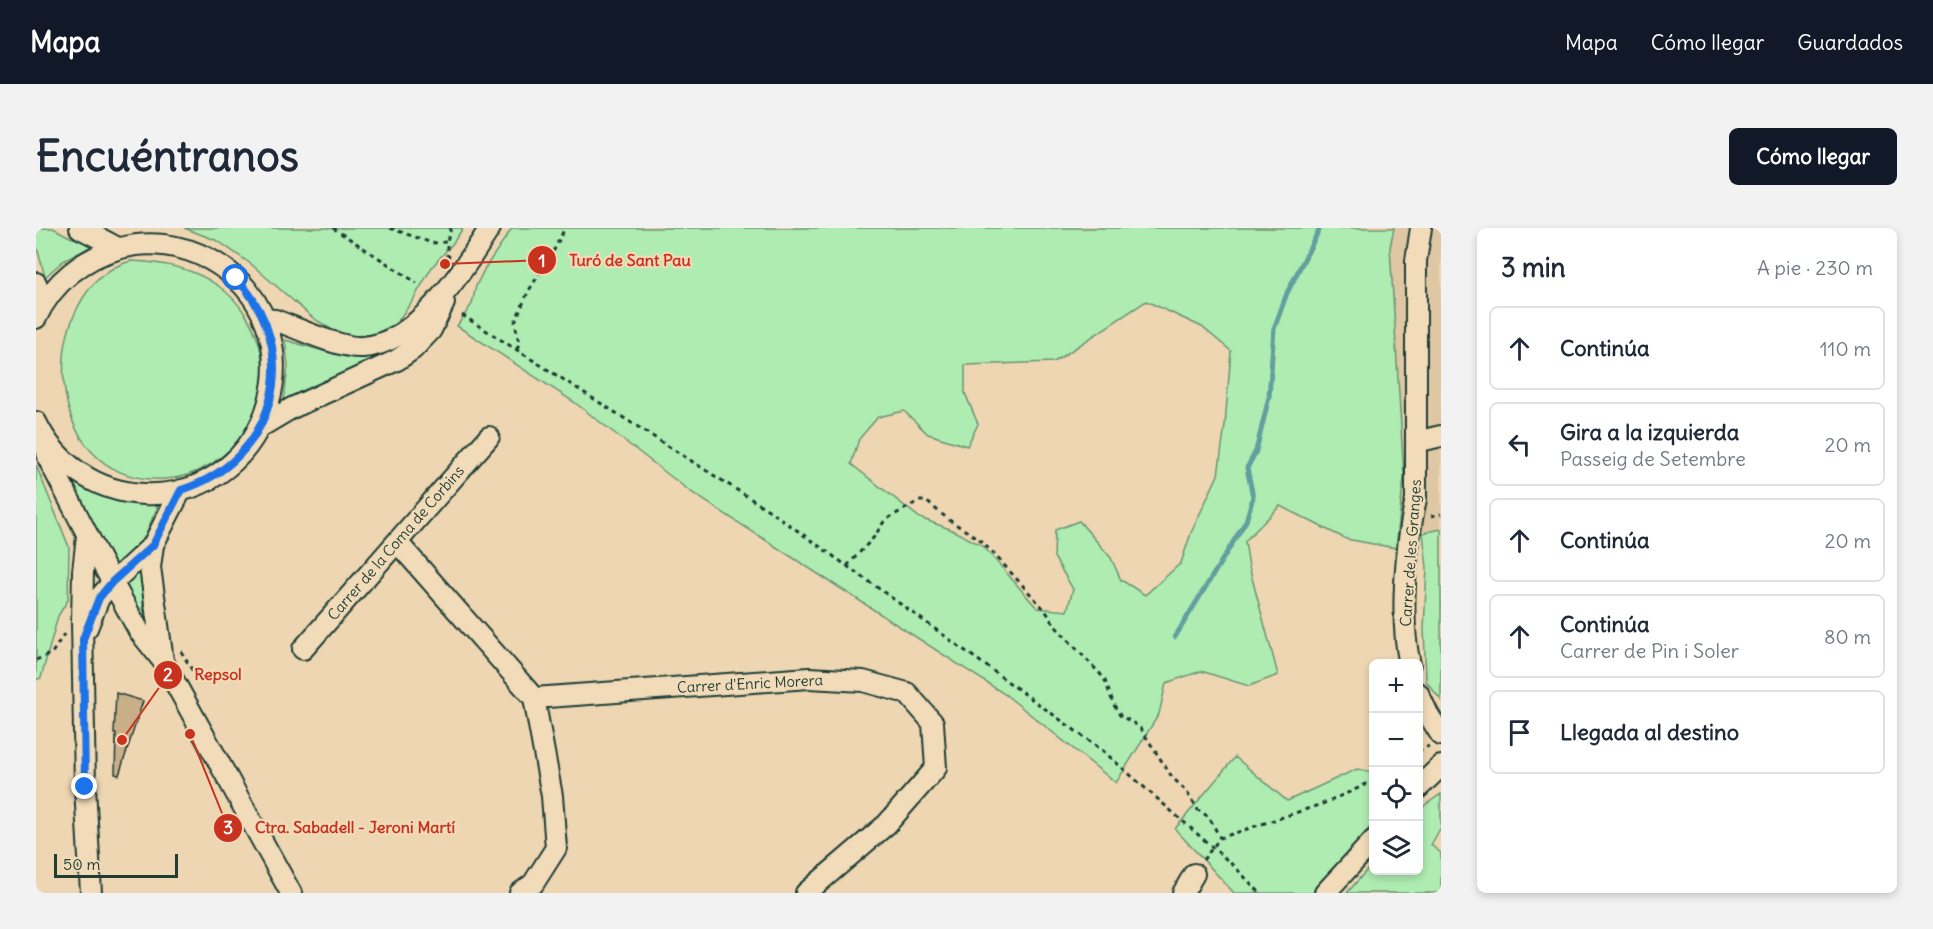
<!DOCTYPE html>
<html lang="es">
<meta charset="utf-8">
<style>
body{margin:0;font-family:Delius,sans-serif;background:#f2f2f3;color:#1f2937}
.controls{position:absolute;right:18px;bottom:18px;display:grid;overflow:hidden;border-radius:9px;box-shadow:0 3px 9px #0003}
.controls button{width:54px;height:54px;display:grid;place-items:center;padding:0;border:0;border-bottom:2px solid #e0e1e3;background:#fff;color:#1f2937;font:30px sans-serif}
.scale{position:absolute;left:18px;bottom:15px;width:124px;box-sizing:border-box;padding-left:6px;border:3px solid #1f3d34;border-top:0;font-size:16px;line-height:21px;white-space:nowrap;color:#1f3d34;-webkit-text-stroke:4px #f1dbb9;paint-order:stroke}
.stop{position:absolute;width:18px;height:18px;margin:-14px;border:4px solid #1a73e8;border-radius:50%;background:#fff}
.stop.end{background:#1a73e8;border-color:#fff;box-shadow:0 2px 6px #0008}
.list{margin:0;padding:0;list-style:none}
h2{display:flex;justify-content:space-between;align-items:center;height:78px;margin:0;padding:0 24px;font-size:26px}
h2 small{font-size:20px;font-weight:400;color:#747a83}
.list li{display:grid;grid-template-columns:39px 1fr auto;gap:18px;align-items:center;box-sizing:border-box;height:84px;margin:0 12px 12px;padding:0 12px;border:2px solid #e0e1e3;border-radius:9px}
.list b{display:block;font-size:22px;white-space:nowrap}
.list p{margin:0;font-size:20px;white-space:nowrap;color:#747a83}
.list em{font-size:20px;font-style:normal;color:#747a83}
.icon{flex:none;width:33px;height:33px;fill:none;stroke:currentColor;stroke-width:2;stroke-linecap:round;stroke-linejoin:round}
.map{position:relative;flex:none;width:1405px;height:665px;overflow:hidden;border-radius:9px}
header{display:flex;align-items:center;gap:36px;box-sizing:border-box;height:84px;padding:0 30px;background:#111827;color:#fff}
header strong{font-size:28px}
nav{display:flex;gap:33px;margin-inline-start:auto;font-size:21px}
.intro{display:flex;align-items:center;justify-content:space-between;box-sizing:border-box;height:144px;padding:0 36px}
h1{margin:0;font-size:42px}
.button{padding:15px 27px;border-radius:9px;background:#111827;color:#fff;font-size:21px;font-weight:700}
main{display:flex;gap:36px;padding:0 36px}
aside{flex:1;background:#fff;border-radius:9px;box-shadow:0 3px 9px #0003}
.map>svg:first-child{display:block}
</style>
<header>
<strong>Mapa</strong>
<nav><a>Mapa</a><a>Cómo llegar</a><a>Guardados</a></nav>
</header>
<div class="intro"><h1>Encuéntranos</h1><a class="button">Cómo llegar</a></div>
<main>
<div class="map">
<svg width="1405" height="665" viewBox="0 0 1405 665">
<rect width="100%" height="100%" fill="#eed6b2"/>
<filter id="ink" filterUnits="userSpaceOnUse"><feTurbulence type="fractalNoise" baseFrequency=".0167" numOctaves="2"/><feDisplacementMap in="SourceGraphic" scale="12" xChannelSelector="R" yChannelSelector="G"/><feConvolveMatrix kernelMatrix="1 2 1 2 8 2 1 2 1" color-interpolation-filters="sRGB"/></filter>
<g filter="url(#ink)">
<path fill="#dfc7a3" d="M1358,0H1405V301L1387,305L1363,292L1368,249L1354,19Z"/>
<path fill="#afecb2" stroke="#679473" stroke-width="1.5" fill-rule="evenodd" d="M0,0H17L34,9L58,17L27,33L9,49L0,16Z
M148,0H427L417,15L396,39L377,72L359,97L339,106L319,108L298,103L277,90L215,36L182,13Z
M476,0H1358L1354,19L1368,249L1360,320L1310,311L1244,278L1209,313L1213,339L1242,447L1213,458L1165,443L1130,455L1123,486L1080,555L970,467L655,264L538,174L421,98L436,76L440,58L449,40ZM1110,73L1166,99L1195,123L1189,197L1182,247L1155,305L1145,335L1109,367L1085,352L1075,330L1043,293L1019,302L1018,329L1037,361L1031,383L1001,380L947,318L916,302L884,290L815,236L823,211L842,189L868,183L892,206L931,218L942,196L929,165V137L1018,134Z
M95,33C125,34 155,39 181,57C226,88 243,154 211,201C192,229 163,249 129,251C0,259 0,58 95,33Z
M249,112C272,118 297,128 320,127C335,127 349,123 362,118L347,128L276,159L251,173L248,171L252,138Z
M0,237L33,319L32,372L22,388L5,450L0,452Z
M28,245L75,270L96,275L122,278L112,300L108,320L80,341Z
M1405,301V472L1390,453L1388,401L1391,340L1387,305Z
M100,343H104L106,346L107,379L111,399L87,356Z
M1199,529L1251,573L1321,541L1337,544V596L1277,665H1198L1139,601Z
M1405,566V599L1395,617L1405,625V665H1311L1337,635L1338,642H1382L1383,585L1389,577Z"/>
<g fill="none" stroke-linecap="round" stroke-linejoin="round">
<path stroke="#629f9f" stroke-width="5" d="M1139,409L1210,293L1217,269L1211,240L1220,223L1233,169L1238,101L1251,65L1284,0"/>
</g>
<path fill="#c8af88" stroke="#1f3d34" stroke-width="1.5" d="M80,465L107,473L83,547L79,546L80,506H78Z"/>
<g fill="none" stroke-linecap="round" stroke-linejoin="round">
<g stroke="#1f3d34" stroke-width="24">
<path id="minor" d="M44,0L82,20
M0,55L7,76
M0,90C16,55 48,29 85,20C114,12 146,17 173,31C289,94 238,272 108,266C61,264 20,236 0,194
M228,91L239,92C261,100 305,121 327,119C382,115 427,42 454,0
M224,199L256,180L361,132L377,121L395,102L408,75
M1380,214L1405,208
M9,217L13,232L67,337L103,403L127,433L255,665
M51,308L47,343L46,394L49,559L55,665
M361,314L498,470
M51,400L63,370L77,354L117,317
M267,421L453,209
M127,433L114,339L117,317L145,262
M1374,436C1363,391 1370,316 1380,271V33L1385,0
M1382,465L1392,486L1405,507
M498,470L773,450L827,453L871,465L897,495L900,540L851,596L770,665
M1382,560L1405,538
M484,665L497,656L520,620L516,568L498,470
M1147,665L1158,646
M1289,665L1338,612"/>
</g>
<path stroke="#1f3d34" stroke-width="3" stroke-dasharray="4.5 4.5" stroke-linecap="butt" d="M297,0L381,55
M354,0L396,15L411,14
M414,29L411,27V14L415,0
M426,87L734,283L884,390L1066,522L1200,640L1224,665
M481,121L483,116L479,94L492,64L518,22L529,0
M1395,288L1405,286
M811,338L838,309L849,292L883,273H890L913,292L943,311L957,325L1009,382L1021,400L1068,450L1078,477L1085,489L1095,493L1105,501L1136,549L1150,563L1162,582L1173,589L1184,610
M145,423L159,447
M0,432L16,425L28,406
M1382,523L1393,518
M1167,632L1184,610L1286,576L1325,559L1338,551"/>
<use href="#minor" stroke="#f1dbb9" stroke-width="20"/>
</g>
</g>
<g fill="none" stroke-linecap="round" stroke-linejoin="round" filter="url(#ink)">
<path stroke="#1a73e8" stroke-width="8" d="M49,559L47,411L63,370L76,354L117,317L145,262C240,233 269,122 200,50"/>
</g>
<g text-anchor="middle" stroke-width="4.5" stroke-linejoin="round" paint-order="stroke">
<g font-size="15" fill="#1f3d34" stroke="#f1dbb9">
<text transform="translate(360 315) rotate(-49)" y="5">Carrer de la Coma de Corbins</text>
<text transform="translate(1375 325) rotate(-86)" y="5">Carrer de les Granges</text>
<text transform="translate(714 456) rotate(-3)" y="5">Carrer d'Enric Morera</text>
</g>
</g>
<path fill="none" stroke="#c8321e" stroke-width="2" d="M409 36L506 32M86 512L132 447M154 506L192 600"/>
<g fill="#c8321e" stroke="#f1dbb9" stroke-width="2">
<circle cx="409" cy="36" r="6"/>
<circle cx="86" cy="512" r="6"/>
<circle cx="154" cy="506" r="6"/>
<circle cx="506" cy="32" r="15"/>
<circle cx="132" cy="447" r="15"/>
<circle cx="192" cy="600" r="15"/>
</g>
<g font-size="18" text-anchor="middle" font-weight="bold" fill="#fff">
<text x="506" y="39">1</text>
<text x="132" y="453">2</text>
<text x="192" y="606">3</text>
</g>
<g font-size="16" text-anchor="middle" font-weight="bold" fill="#c8321e" stroke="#f1dbb9" stroke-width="4.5" stroke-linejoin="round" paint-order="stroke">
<text x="594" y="38">Turó de Sant Pau</text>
<text x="182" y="452">Repsol</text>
<text x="319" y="605">Ctra. Sabadell - Jeroni Martí</text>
</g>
</svg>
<div class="controls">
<button>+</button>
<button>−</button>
<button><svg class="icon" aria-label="locate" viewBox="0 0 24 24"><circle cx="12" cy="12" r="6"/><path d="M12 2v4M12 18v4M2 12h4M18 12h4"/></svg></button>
<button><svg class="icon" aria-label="layers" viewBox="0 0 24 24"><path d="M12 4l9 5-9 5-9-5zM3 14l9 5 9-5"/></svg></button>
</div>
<div class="scale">50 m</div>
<div class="stop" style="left:200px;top:50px"></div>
<div class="stop end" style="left:49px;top:559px"></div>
</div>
<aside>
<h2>3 min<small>A pie · 230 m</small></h2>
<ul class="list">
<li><svg class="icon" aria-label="ahead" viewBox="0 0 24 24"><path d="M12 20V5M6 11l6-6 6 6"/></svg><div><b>Continúa</b></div><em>110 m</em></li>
<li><svg class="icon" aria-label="left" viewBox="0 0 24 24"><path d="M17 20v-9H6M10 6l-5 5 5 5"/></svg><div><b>Gira a la izquierda</b><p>Passeig de Setembre</p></div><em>20 m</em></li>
<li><svg class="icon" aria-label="ahead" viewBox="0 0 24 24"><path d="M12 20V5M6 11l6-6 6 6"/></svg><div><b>Continúa</b></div><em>20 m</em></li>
<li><svg class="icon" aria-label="ahead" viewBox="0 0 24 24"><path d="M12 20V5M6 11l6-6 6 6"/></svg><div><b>Continúa</b><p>Carrer de Pin i Soler</p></div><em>80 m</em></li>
<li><svg class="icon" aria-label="arrive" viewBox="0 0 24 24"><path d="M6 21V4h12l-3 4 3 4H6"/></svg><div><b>Llegada al destino</b></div></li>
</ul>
</aside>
</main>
